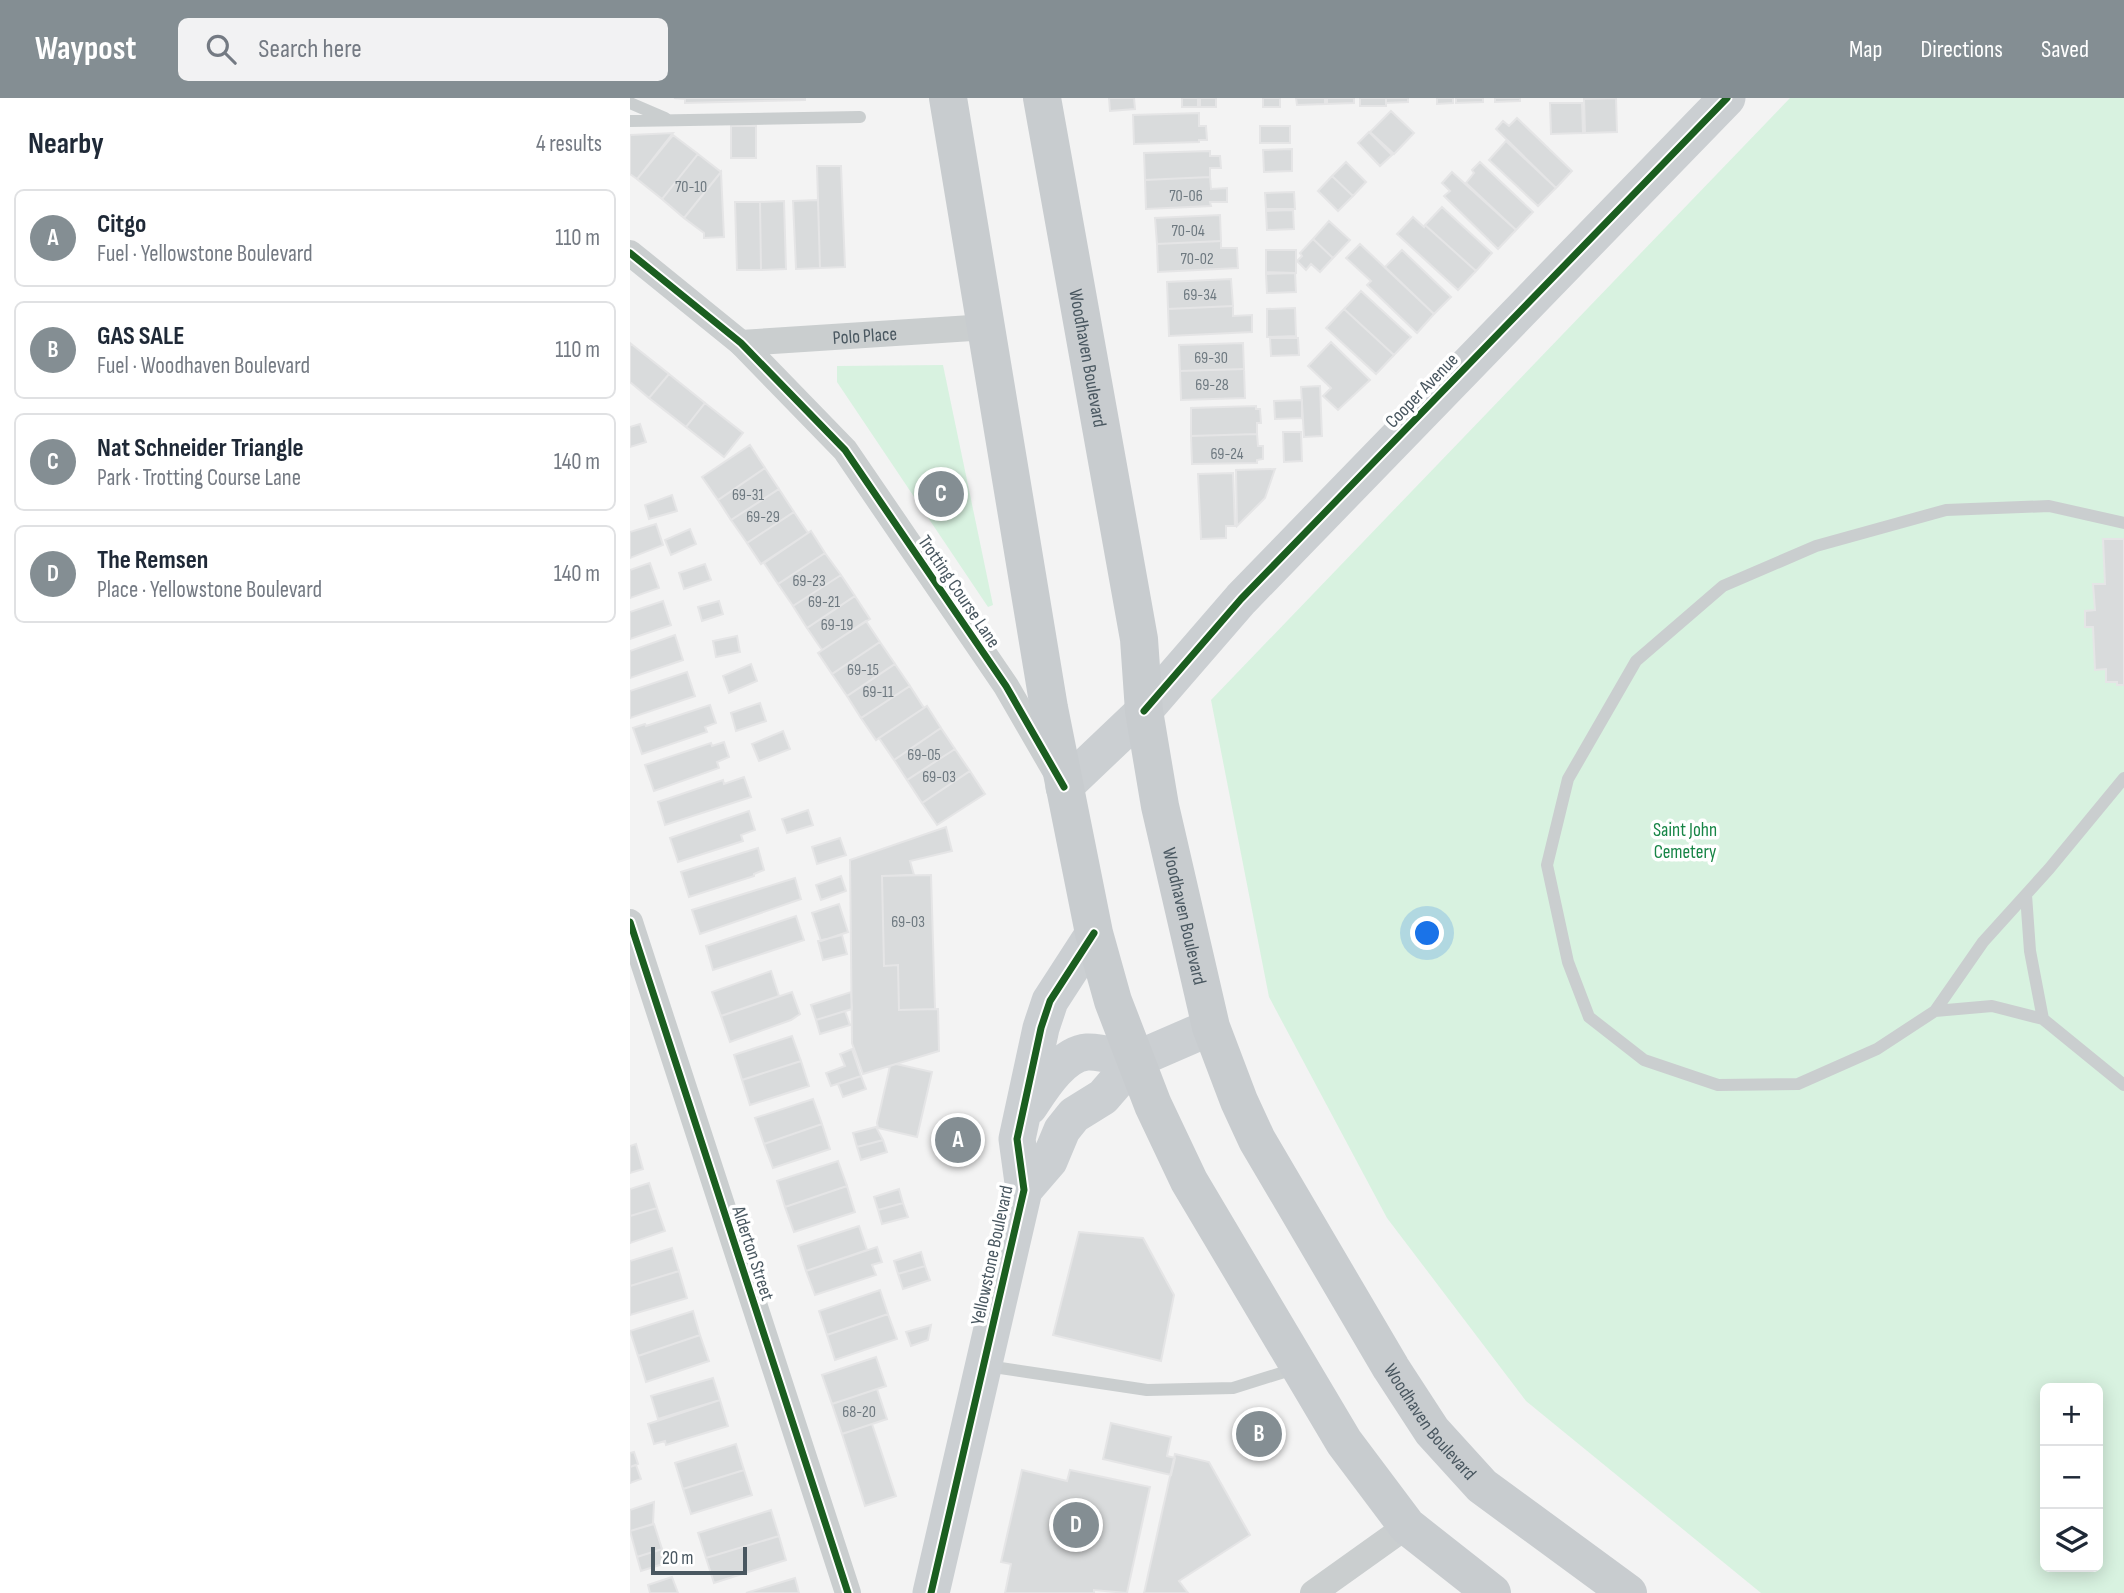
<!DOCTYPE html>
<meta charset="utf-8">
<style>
body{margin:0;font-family:"Sofia Sans Condensed",sans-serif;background:#f2f2f3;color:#1f2937}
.controls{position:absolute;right:21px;bottom:21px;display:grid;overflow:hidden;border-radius:10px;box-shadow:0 4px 18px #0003}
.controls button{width:63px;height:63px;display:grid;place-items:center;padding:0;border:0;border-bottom:2px solid #e0e1e3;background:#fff;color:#1f2937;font:35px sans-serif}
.scale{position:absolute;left:21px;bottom:18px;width:96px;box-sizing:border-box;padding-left:7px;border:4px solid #495760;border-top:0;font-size:19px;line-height:24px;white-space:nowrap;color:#495760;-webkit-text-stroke:5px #fff;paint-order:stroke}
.you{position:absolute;left:798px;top:836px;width:24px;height:24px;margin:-18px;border:5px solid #fff;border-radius:50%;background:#1a73e8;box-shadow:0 0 0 10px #1a73e833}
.badge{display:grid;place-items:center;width:46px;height:46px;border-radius:50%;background:#848e93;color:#fff;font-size:23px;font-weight:700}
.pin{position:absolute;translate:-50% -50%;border:4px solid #fff;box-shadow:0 2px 7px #0006}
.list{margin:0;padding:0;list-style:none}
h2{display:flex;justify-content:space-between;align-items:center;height:91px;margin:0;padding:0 28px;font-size:30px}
h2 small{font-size:23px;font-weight:400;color:#747a83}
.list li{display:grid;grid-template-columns:46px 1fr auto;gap:21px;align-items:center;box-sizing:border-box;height:98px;margin:0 14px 14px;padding:0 14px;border:2px solid #e0e1e3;border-radius:10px}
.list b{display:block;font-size:26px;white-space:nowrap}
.list p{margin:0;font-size:23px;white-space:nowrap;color:#747a83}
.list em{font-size:23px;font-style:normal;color:#747a83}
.icon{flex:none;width:38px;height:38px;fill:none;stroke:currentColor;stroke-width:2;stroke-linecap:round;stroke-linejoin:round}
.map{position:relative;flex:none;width:1494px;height:1495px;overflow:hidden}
header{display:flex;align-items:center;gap:42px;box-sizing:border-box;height:98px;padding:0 35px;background:#848e93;color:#fff}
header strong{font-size:33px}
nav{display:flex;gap:38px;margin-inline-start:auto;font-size:24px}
.search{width:490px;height:63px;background:#f2f2f3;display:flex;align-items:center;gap:18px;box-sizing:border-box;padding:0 24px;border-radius:10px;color:#747a83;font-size:26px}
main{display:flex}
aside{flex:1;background:#fff}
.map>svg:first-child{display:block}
</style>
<header>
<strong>Waypost</strong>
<div class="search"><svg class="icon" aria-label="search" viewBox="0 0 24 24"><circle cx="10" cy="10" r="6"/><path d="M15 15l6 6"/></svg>Search here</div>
<nav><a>Map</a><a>Directions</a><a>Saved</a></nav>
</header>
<main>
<aside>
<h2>Nearby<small>4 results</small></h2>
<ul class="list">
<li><span class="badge">A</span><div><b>Citgo</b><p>Fuel · Yellowstone Boulevard</p></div><em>110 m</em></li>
<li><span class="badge">B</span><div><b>GAS SALE</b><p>Fuel · Woodhaven Boulevard</p></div><em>110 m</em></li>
<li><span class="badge">C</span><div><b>Nat Schneider Triangle</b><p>Park · Trotting Course Lane</p></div><em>140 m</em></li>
<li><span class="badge">D</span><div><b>The Remsen</b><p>Place · Yellowstone Boulevard</p></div><em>140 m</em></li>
</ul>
</aside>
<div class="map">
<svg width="1494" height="1495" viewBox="0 0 1494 1495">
<rect width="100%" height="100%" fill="#f3f3f3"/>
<path fill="#d8f2e0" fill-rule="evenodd" d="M1160,0H1494V1495H1131L896,1303L757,1120L639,899L581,602ZM1415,1290H1468V1469H1415Z
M313,267L363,507L358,509L207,284V268Z"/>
<path fill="#d9dbdc" stroke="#e5e5e6" stroke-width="2" d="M44,0H175V2L55,5V1Z
M479,0H504L505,11L480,13Z
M552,0H568V9H552Z
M570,0H586V9H570Z
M633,0H650V9H633Z
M666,0H695V6L667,7Z
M697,0H724V5L697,6Z
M730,0H756V8H730Z
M756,0H778V4L756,5Z
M807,0H823V5L807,6Z
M826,0H853V4L826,5Z
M865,0H890V3L865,4Z
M986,0L987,34L955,35L954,1Z
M920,5H952L953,35L921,36Z
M761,13L784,35L764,56L740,34Z
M569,15V28H576L577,42H569V44L504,46L503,17Z
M887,20L942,73L926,90L866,31L873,23L879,28Z
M101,28H126V60H101Z
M630,28H660V45H630Z
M739,34L762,57L750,68L728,45Z
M43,35L7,81L0,76V37Z
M43,37L68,56L32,101L7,81Z
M876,43L926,90L908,108L859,62Z
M662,51V73L634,74L633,52Z
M580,53V58H590L591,70H580V79L515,82L514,55Z
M68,56L91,74L54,120L32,101Z
M716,64L736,84L723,98L702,78Z
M850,64L903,114L886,132L836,85L844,75L842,72Z
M187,68H211L215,169L190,170Z
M91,74L94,139L74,140V135L54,120Z
M822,74L886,132L868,151L814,98L820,93L812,85Z
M702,78L723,98L708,113L688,93Z
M580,79L581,91L597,90V104H580L581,108L516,111L515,82Z
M664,94L665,111H636L635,95Z
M188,102L190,170L166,171L163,103Z
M154,103L156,171L131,172L130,104Z
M105,104H130L131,172H107Z
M812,109L862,155L846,173L795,127Z
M663,112L664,131L637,132L636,113Z
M590,117L591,143L527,146L525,120Z
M783,119L794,129L795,127L846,173L828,192L767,136Z
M699,123L720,142L703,160L683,141Z
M683,141L703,160L690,174L681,166L676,172L667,163L672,158L670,155Z
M591,143V150H607L608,170L528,174L527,146Z
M730,146L804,216L787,235L737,187L741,183L716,160Z
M636,152H666V175L636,174Z
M772,152L821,199L804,216L755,169Z
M665,175L666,194L637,195L636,176Z
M601,181L603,208L538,211L537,184Z
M731,193L781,239L764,257L714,211Z
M603,208V218L622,217V234L539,238L538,211Z
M665,210L666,238L637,239V211Z
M714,211L764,257L746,276L696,230Z
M640,240H668L669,257L641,258Z
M701,244L740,282L708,312L693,298L701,290L678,268Z
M0,245L39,276L19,300L0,284Z
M613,245L614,271L550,273L549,247Z
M614,271L615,300L551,302L550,273Z
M39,276L75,305L56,329L19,300Z
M690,288L692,338L674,339L671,289Z
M672,302V320L645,321L644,303Z
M75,305L113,335L94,359L56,329Z
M626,308V311H630L631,325H627V336L561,338V310Z
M10,326L16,344L0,349V329Z
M653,334H671L672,363L654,364Z
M627,336L628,348H633V361L627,362V365L562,366L561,338Z
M120,347L135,370L88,402L72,379Z
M135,370L149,391L101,422L88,402Z
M645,371L635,400L607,428L606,372Z
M603,375L605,428H596V440L571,441L568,376Z
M149,391L164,414L117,445L101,422Z
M42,397L47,413L19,421L15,407Z
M164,414L178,435L131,466L117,445Z
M26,426L33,447L0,460V434Z
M60,431L66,446L41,457L35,442Z
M181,433L195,455L148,486L134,465Z
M1473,441H1494V587H1487V584H1476V571L1465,572L1463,529H1455V513L1465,512L1463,486H1475Z
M195,455L211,477L163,508L148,486Z
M20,465L29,490L0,500V472Z
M75,466L81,482L54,491L49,475Z
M211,477L225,498L177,530L163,508Z
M225,498L240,521L192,552L177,530Z
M33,503L41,527L0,541V514Z
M89,503L93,516L72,523L68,509Z
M236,523L250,544L202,576L188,555Z
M45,537L53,562L0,580V553Z
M107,538L110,554L86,559L83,543Z
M250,544L265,566L217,598L202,576Z
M121,566L127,583L99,595L93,578Z
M265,566L280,588L231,620L217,598Z
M57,574L65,598L0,620V593Z
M280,588L294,610L246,642L231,620Z
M130,605L136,623L106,633L101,615Z
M80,607L86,625L75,629L77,634L12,656L3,630L15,626L16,628Z
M297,608L311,630L264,662L249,640Z
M311,630L325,651L277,682L264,662Z
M153,633L160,651L129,663L122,646Z
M94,644L99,659L87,664L89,670L24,693L15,667L81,645L82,648Z
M325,651L340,673L292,705L277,682Z
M340,673L355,696L307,727L292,705Z
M114,679L121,699L35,727L28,704L93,682L94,686Z
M178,712L183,727L157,735L152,721Z
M119,713L125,732L111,737L113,743L48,764L40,740Z
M316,729L322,753L280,763L284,777L252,778L254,868L268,867L269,912L308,911L309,953L233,976L222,945L220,762Z
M210,740L216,757L187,766L182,749Z
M128,750L134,772L124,776V778L59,799L51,774Z
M301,777L305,911L269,912L268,867L254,868L252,778Z
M211,778L216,793L191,802L186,787Z
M165,780L171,801L70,836L62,812Z
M209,806L218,834L191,843L182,815Z
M166,818L174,842L83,872L76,848Z
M212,837L217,856L193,862L188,843Z
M141,873L149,898L91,918L82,894Z
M162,894L170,916L161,922L100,944L91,918Z
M221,894L222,911L186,922L181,907Z
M215,913L220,927L190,936L186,922Z
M162,938L171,963L112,982L104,957Z
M222,951L231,978L201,988L196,975L215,968L210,956Z
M171,963L179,988L120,1007L112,982Z
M266,966L302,974L287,1039L248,1030L247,1025L260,968Z
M231,978L236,991L213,999L208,986Z
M183,1001L192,1026L134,1046L125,1020Z
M192,1026L200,1051L143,1070L134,1046Z
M246,1029L253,1042L227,1049L223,1035Z
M253,1042L257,1054L231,1062L227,1049Z
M6,1046L13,1071L0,1075V1048Z
M208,1063L217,1088L155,1109L147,1083Z
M19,1085L27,1110L0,1118V1091Z
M217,1088L225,1114L164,1134L155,1109Z
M269,1091L273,1105L248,1112L244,1099Z
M273,1105L278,1119L252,1126L248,1112Z
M27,1110L35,1133L0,1145V1118Z
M229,1128L237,1152L176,1173L168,1148Z
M449,1134L513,1140L544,1197L531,1263L423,1237Z
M247,1149L252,1164L242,1167L246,1177L185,1197L176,1173Z
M42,1150L49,1173L0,1188V1163Z
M291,1154L295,1168L268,1176L264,1163Z
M295,1168L300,1182L273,1191L268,1176Z
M49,1173L57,1200L0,1217V1188Z
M250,1192L258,1216L197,1237L189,1213Z
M63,1213L70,1237L8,1258L0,1233Z
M258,1216L267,1241L205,1262L197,1237Z
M301,1227L298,1242L281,1248L276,1234Z
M70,1237L79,1263L16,1284L8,1258Z
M246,1259L256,1288L202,1306L192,1277Z
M83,1280L90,1302L28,1321L21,1298Z
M247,1291L257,1321L212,1336L202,1306Z
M90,1302L98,1328L36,1347L35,1343L24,1346L18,1326Z
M481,1325L541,1339L537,1358L545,1360L541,1377L473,1361Z
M242,1326L266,1398L235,1408L212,1336Z
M106,1346L114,1372L53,1391L45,1365Z
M4,1354L8,1366L0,1369V1355Z
M545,1356L579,1364L620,1437L549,1483L558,1495H514Z
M6,1367L11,1381L0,1385V1369Z
M114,1372L122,1397L61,1416L53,1391Z
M392,1372L437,1383L440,1372L520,1389L497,1495L464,1492V1495H375L381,1466L371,1464Z
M24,1404L23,1426L0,1433V1412Z
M141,1412L149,1438L76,1460L68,1435Z
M24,1426L32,1451L7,1459L0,1433Z
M149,1438L156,1462L84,1485L76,1460Z
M32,1451L36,1465L11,1473L7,1459Z
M42,1479L48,1495H20L18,1487Z
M165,1480L169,1495H116Z"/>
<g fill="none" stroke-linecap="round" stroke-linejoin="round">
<path stroke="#cacecf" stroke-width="12" d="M0,5L35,20
M0,23L230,19
M1494,425L1419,408L1316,412L1186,448L1093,488L1006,563L938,681L917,767L938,864L959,919L1014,962L1088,987L1168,986L1247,951L1305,913L1353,844L1419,771L1494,680
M1396,797L1400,853L1413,921
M1305,913L1362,908L1413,921L1494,987
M357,1268L517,1292L603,1290L667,1270"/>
<g stroke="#cacecf" stroke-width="26">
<path d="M0,155L111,245L215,352L376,588L424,671"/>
<path id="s1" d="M111,245L357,229"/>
<path d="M0,824L218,1495"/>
<path d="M683,1495L777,1428"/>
</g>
<path stroke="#cbcfd2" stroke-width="37" d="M434,689L514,613L611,501L1097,0
M399,1009C411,991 432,956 457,954C471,953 490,960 505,962
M394,1092L419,1063L432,1032L444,1017L473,999L505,962L581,929
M301,1495L394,1092L387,1041L411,930L420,903L464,835"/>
<g stroke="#c8cccf" stroke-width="38">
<path d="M318,0L419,610L464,835L483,903L523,1007L559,1083L714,1344L777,1428L862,1495"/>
<path id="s2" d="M412,0L509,541L514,613L530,708L581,929L609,1003L627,1042L761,1270L802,1333L852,1388L998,1495"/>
</g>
<g stroke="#fff" stroke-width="11">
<path id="cycleway" d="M0,155L111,245L215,352L376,588L434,689
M514,613L611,501L1097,0
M0,824L218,1495
M301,1495L394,1092L387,1041L411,930L420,903L464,835"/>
</g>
<use href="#cycleway" stroke="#1b5e20" stroke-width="7"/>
</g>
<g text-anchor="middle" stroke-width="7" stroke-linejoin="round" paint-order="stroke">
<g font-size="16" fill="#6e7980">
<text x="61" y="94">70-10</text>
<text x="556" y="103">70-06</text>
<text x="558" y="138">70-04</text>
<text x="567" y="166">70-02</text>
<text x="570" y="202">69-34</text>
<text x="581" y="265">69-30</text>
<text x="582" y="292">69-28</text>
<text x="597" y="361">69-24</text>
<text x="118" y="402">69-31</text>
<text x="133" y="424">69-29</text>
<text x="179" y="488">69-23</text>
<text x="194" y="509">69-21</text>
<text x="207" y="532">69-19</text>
<text x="233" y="577">69-15</text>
<text x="248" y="599">69-11</text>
<text x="294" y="662">69-05</text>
<text x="309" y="684">69-03</text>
<text x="278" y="829">69-03</text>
<text x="229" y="1319">68-20</text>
</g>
<g font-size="19" fill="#495760" stroke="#fff">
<text dy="7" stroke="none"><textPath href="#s1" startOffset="124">Polo Place</textPath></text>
<text dy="7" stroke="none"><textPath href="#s2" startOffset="264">Woodhaven Boulevard</textPath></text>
<text transform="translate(791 292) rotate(-46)" y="7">Cooper Avenue</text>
<text transform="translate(330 493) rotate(56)" y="7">Trotting Course Lane</text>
<text dy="7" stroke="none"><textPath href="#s2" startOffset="831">Woodhaven Boulevard</textPath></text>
<text transform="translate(124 1155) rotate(72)" y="7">Alderton Street</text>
<text transform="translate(361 1157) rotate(-78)" y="7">Yellowstone Boulevard</text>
<text dy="7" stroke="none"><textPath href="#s2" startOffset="1398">Woodhaven Boulevard</textPath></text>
</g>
<g font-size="19" fill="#178546" stroke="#fff">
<text x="1055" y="738">Saint John<tspan x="1055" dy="22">Cemetery</tspan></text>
</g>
</g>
</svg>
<div class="controls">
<button>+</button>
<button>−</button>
<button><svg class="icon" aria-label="layers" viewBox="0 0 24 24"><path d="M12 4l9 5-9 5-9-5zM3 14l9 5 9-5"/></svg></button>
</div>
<div class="scale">20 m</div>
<div class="you"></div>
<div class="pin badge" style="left:328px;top:1042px">A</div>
<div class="pin badge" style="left:629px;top:1336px">B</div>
<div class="pin badge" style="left:311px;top:396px">C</div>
<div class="pin badge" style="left:446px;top:1427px">D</div>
</div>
</main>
